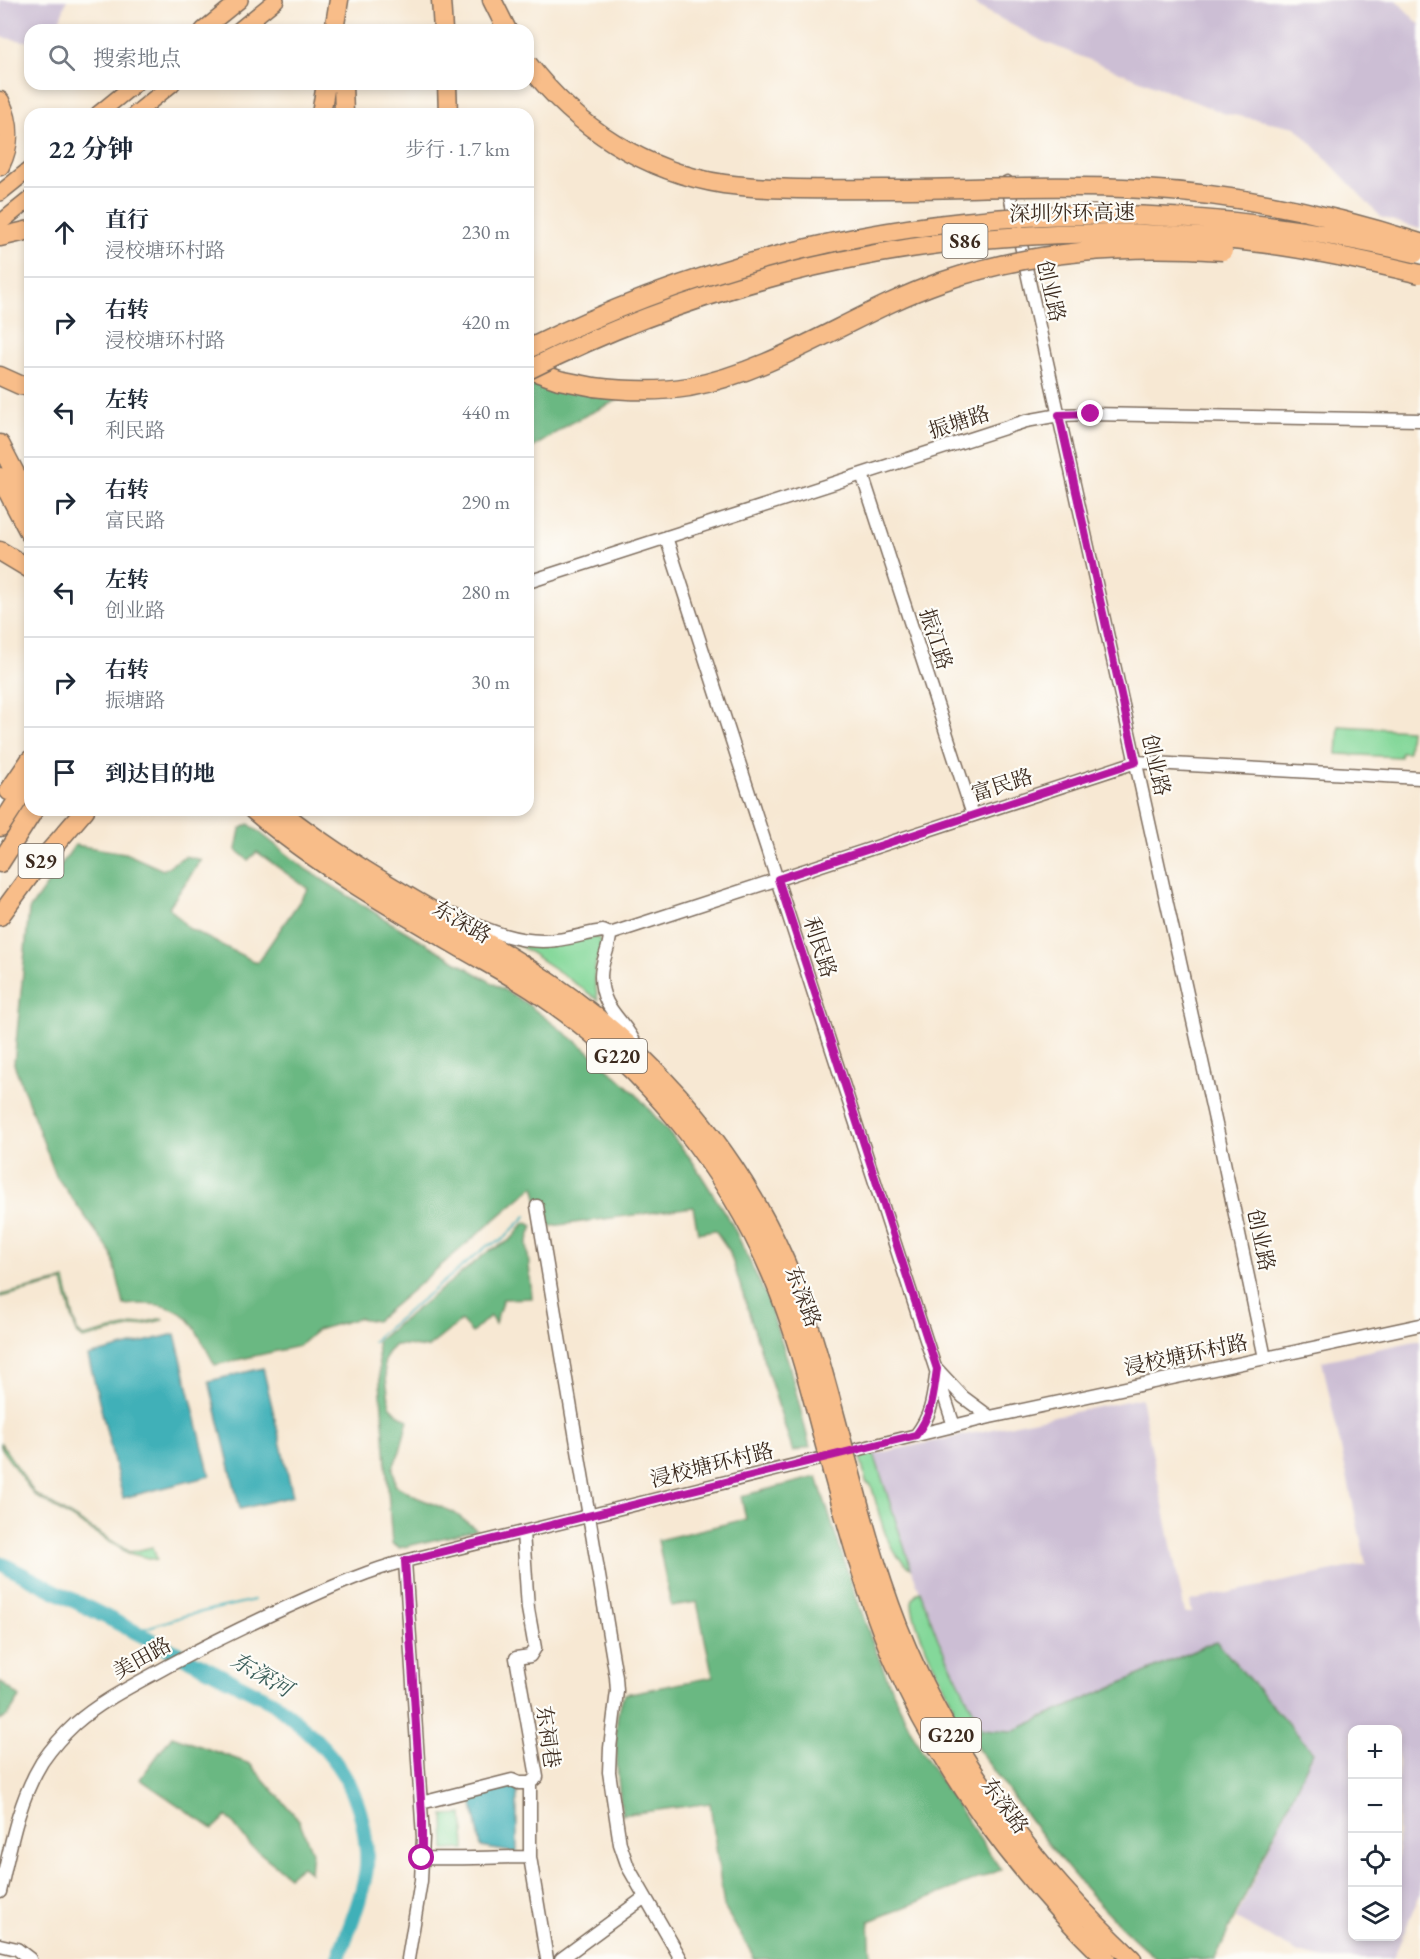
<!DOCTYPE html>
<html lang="zh">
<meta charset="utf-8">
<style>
body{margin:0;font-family:"EB Garamond","Noto Serif SC",serif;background:#f6f6f7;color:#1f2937}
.controls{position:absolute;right:18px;bottom:18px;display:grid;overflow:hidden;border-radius:12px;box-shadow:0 3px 9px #0003}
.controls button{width:54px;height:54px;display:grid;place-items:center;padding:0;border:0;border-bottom:2px solid #e0e1e3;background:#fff;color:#1f2937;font:30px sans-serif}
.stop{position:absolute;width:18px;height:18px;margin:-14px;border:4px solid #b5179e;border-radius:50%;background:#fff}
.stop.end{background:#b5179e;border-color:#fff;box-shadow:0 2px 6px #0008}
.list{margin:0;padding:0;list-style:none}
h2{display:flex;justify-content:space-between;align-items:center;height:78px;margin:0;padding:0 24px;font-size:26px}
h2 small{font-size:20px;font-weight:400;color:#747a83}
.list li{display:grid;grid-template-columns:39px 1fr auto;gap:18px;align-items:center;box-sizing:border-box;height:90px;padding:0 24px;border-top:2px solid #e0e1e3}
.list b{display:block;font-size:22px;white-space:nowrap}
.list p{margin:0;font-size:20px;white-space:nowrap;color:#747a83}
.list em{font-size:20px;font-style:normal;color:#747a83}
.icon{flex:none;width:33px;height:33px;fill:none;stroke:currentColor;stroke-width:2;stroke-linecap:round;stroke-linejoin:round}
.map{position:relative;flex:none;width:1420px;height:1959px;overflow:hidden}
.search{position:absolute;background:#fff;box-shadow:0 3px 9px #0003;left:24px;top:24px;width:510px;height:66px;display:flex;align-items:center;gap:15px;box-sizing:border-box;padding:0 21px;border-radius:18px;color:#747a83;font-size:22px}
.panel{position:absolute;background:#fff;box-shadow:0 3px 9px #0003;left:24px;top:108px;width:510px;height:708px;border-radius:18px}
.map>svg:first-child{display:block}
</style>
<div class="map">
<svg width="1420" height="1959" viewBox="0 0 1420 1959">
<rect width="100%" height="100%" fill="#fdfcf7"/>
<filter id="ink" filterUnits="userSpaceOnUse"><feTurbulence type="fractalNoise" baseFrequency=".0167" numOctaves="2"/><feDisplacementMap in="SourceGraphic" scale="12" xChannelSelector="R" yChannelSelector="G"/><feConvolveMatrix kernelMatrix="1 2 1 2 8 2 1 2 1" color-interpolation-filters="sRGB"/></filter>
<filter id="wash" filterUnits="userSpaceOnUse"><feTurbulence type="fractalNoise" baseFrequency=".008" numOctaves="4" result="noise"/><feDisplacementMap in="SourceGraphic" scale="24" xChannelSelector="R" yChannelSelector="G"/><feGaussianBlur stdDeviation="1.35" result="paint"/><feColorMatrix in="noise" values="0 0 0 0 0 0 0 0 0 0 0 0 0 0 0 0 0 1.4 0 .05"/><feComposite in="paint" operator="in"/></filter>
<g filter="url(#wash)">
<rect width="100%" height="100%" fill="#f7e8d3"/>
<path fill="#ccbed4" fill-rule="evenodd" d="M0,0H67L56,30H30V42L0,37Z
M972,0H1396L1420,25V229L1381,217L1296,127L1223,113L1042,41L977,6Z
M1420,1340V1894L1393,1959H1325L1299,1953L1236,1919L1313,1752L1216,1641L1013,1731L982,1729L938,1639L911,1568L874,1454L1141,1398L1185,1613H1192L1190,1601L1366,1564L1322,1361ZM1352,1730H1398V1936H1352Z"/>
<path fill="#84d89a" stroke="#60815c" stroke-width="1.5" d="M1339,726L1410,730L1408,752H1401L1400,757L1337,754Z
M598,937L602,946L596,962L594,977L598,1000L558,971L516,943Z
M65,1280L77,1331L83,1337L163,1318V1320L83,1339L76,1332L63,1282L0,1297V1295Z
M0,1442L35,1494L130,1552L153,1547L157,1560L128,1553L34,1495L2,1450Z
M874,1453V1454L911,1568C884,1552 880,1513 871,1485L866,1482L860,1456Z
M920,1591L938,1639L982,1729L973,1742L952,1711L953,1704C943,1683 911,1623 912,1602C913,1597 915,1594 920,1591Z
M463,1814L465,1849L445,1850L444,1815Z"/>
<path fill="#6bb882" stroke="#537150" stroke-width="1.5" d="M534,381L618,400L572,422L528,451V384Z
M249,824L307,870L388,921L523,1001L585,1048L636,1094L691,1159L733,1226L766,1296L788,1361L810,1447L793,1452L729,1250L715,1230L698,1233L693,1207L545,1227L534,1186L376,1321L359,1318L317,1330L299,1346L215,1365C208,1353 196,1327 188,1319C171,1302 145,1303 124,1305L112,1254L56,1176L14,1064L29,910L75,845L125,853L163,870L185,856L201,860L169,907L188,928L257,963L308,889L257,852L248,860L236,850L240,829Z
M526,1222L533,1226L527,1243L532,1298L503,1299L495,1324L490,1316L472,1333L461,1321L427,1348C415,1347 406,1344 395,1345L387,1353L384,1364L390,1406L399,1415L408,1420L400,1451L393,1467L395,1485L416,1497L453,1512L477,1530L399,1548L392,1544L377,1341L490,1250C500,1246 510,1242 516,1234C520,1229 521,1225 526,1222Z
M817,1477C845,1564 871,1651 912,1732C937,1781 971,1825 1001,1870L869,1921L871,1959H755L724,1907L710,1803L622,1815C619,1790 609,1712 625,1694L713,1677L697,1602L671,1606L658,1540L746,1519L741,1496Z
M1216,1641L1313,1752L1215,1959H1157C1084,1898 1028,1819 973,1742L982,1729L1013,1731Z
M0,1681L20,1697L8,1716L0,1721Z
M172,1736L250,1764L299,1820L312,1852L310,1872L302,1866L289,1876L250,1845L227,1816L213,1829L140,1779Z"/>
<path fill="#3fb0b8" stroke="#3d6d6b" stroke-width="1.5" d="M175,1334L210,1476L123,1498L88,1356Z
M263,1368L293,1496L240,1509L209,1381Z
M510,1787H517V1853L481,1847L472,1799L474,1796Z"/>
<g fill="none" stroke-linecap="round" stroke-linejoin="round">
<path stroke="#3fb0b8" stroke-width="2" d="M373,1342L378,1336L487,1246L501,1241L526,1216
M136,1631L184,1616L254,1600"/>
<path stroke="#3fb0b8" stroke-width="15" d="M0,1563L273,1702C318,1738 354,1771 364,1830C366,1843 368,1858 366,1871C361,1902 348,1930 338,1959"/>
</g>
</g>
<g filter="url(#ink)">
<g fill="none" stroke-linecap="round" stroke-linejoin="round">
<g stroke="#7d6c5d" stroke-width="15">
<path id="minor" d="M1007,182L1219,1138L1265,1358
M862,474L973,815
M666,537L954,1426
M528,582L1026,421L1059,415L1091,414L1420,420
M454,915C487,930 520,945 557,940C573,938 588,933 603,931L610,934C610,949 601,961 601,976C601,1012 627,1020 637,1048
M610,934L1136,762L1420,778
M537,1206L616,1677L617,1691L610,1748L609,1772L620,1844L628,1867L681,1959
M916,1435C933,1413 933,1396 937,1369L963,1397L990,1417
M523,1532L528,1609L535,1648L530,1656L516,1658L537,1777L530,1783V1857L547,1959
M421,1803L512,1780L519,1783H530
M422,1858C459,1859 494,1857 530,1857
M0,1892C10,1848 18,1801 42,1762C51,1749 63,1735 75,1724C102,1700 136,1684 168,1666C212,1642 257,1620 303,1600C336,1585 370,1570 405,1561
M0,1945L17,1949L30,1959
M408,1959L421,1881L423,1837L405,1561L990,1417L1420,1325
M561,1959L645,1897"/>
</g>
<g stroke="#7d6c5d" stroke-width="18">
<path id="major" d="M203,30L240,0
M239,30L276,0
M98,114L135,84
M135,114L172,84
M0,193L30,169
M0,223L30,199"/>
</g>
<g stroke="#7d6c5d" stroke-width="21">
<path id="highway" d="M441,0L443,30
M492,0L507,30
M334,30L339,0
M343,84L344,114
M447,84L448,114
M0,101C11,124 11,144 0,166
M321,114L326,84
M0,237L30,230
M528,369L559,380L594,387
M0,376L20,385L30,386
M0,444L30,502
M0,477L30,534
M0,551L30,569
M9,791L30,760
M253,810C316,864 389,906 461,948C487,963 514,977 539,994C645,1065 731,1171 778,1290C797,1338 810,1388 823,1438
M279,810C356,872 445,915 528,968C639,1038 732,1140 785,1261C809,1316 824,1375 840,1434
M0,827L30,781
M0,863L34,810
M0,916L36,867L85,810
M849,1467C865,1528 882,1590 907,1648C958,1766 1038,1871 1132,1959
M832,1471C849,1532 866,1594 890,1652C938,1767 1017,1873 1106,1959"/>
</g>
<use href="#minor" stroke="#fff" stroke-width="12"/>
<use href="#major" stroke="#f8bd89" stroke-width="15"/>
<use href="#highway" stroke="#f8bd89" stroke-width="18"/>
<g stroke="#7d6c5d" stroke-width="21" stroke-linecap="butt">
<path id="highway-bridge" d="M528,64C576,127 645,172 724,184C777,191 831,189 884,189C970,189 1057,184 1143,189C1238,194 1330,214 1420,243
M528,349C808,210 1112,181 1415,253
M528,370C749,259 997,214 1243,241C1303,247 1362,260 1420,274
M594,387C626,391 658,392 689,387C779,370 855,312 941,282C1032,250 1127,244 1223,251
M840,1434L849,1467
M823,1438L832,1471"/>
</g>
<use href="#highway-bridge" stroke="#f8bd89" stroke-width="18"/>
</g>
</g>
<g fill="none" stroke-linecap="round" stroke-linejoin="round" filter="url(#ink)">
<path stroke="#b5179e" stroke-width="8" d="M422,1858V1815L405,1561L916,1435C933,1413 933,1395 937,1369L778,879L1136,762L1059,415L1091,414"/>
</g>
<g text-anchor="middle" stroke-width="4.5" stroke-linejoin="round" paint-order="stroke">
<g fill="#fdfcf7" stroke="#75695f" stroke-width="1.5">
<rect x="942.5" y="224" width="45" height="34" rx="4.5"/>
<rect x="18.5" y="844" width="45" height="34" rx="4.5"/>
<rect x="587" y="1039" width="60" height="34" rx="4.5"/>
<rect x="921" y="1718" width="60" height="34" rx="4.5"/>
</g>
<g font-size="20" font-weight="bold" fill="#3b2a1e">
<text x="965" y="248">S86</text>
<text x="41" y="868">S29</text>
<text x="617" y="1063">G220</text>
<text x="951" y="1742">G220</text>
</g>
<g font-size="21" fill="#3b2a1e" stroke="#fdfcf7">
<text transform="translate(1072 213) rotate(-1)" y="7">深圳外环高速</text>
<text transform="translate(1051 291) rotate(77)" y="7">创业路</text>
<text transform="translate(959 422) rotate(-18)" y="7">振塘路</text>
<text transform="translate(936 639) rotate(72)" y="7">振江路</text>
<text transform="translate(1156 765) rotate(77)" y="7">创业路</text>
<text transform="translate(1002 785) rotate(-18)" y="7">富民路</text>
<text transform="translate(462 922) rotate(30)" y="7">东深路</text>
<text transform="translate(820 947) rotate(72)" y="7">利民路</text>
<text transform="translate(1261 1240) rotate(78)" y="7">创业路</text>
<text transform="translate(803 1297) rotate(69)" y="7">东深路</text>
<text transform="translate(1186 1355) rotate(-12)" y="7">浸校塘环村路</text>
<text transform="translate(712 1465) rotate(-14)" y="7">浸校塘环村路</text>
<text transform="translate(142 1658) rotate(-29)" y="7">美田路</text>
<text transform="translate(548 1737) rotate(82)" y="7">东祠巷</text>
<text transform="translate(1005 1806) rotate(54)" y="7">东深路</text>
</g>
<g font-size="22" font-style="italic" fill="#3d605c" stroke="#fdfcf7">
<text transform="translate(262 1674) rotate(30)" y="8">东深河</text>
</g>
</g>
</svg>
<div class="controls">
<button>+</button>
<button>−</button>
<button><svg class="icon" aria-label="locate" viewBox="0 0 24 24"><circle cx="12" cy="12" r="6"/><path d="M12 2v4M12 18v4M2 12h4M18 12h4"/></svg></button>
<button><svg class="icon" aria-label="layers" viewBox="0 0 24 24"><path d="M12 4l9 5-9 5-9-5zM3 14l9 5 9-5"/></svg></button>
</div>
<div class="stop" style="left:422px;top:1858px"></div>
<div class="stop end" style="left:1091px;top:414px"></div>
<div class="search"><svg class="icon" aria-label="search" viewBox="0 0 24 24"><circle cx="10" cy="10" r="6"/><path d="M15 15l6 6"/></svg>搜索地点</div>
<section class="panel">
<h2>22 分钟<small>步行 · 1.7 km</small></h2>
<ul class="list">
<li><svg class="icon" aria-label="ahead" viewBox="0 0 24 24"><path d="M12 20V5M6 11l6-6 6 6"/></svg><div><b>直行</b><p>浸校塘环村路</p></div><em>230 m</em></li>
<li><svg class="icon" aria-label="right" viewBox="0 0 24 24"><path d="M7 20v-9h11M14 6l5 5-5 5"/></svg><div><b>右转</b><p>浸校塘环村路</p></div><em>420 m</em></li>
<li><svg class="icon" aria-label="left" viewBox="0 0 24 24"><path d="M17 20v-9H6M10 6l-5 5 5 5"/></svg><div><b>左转</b><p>利民路</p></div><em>440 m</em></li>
<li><svg class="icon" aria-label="right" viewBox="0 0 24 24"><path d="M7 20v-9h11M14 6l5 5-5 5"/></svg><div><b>右转</b><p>富民路</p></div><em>290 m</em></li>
<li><svg class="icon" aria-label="left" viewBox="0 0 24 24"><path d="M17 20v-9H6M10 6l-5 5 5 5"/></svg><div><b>左转</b><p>创业路</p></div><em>280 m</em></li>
<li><svg class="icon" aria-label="right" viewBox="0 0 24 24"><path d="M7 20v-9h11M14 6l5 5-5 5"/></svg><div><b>右转</b><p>振塘路</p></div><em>30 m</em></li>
<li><svg class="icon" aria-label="arrive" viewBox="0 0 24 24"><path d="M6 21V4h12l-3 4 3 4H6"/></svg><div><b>到达目的地</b></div></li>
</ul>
</section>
</div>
